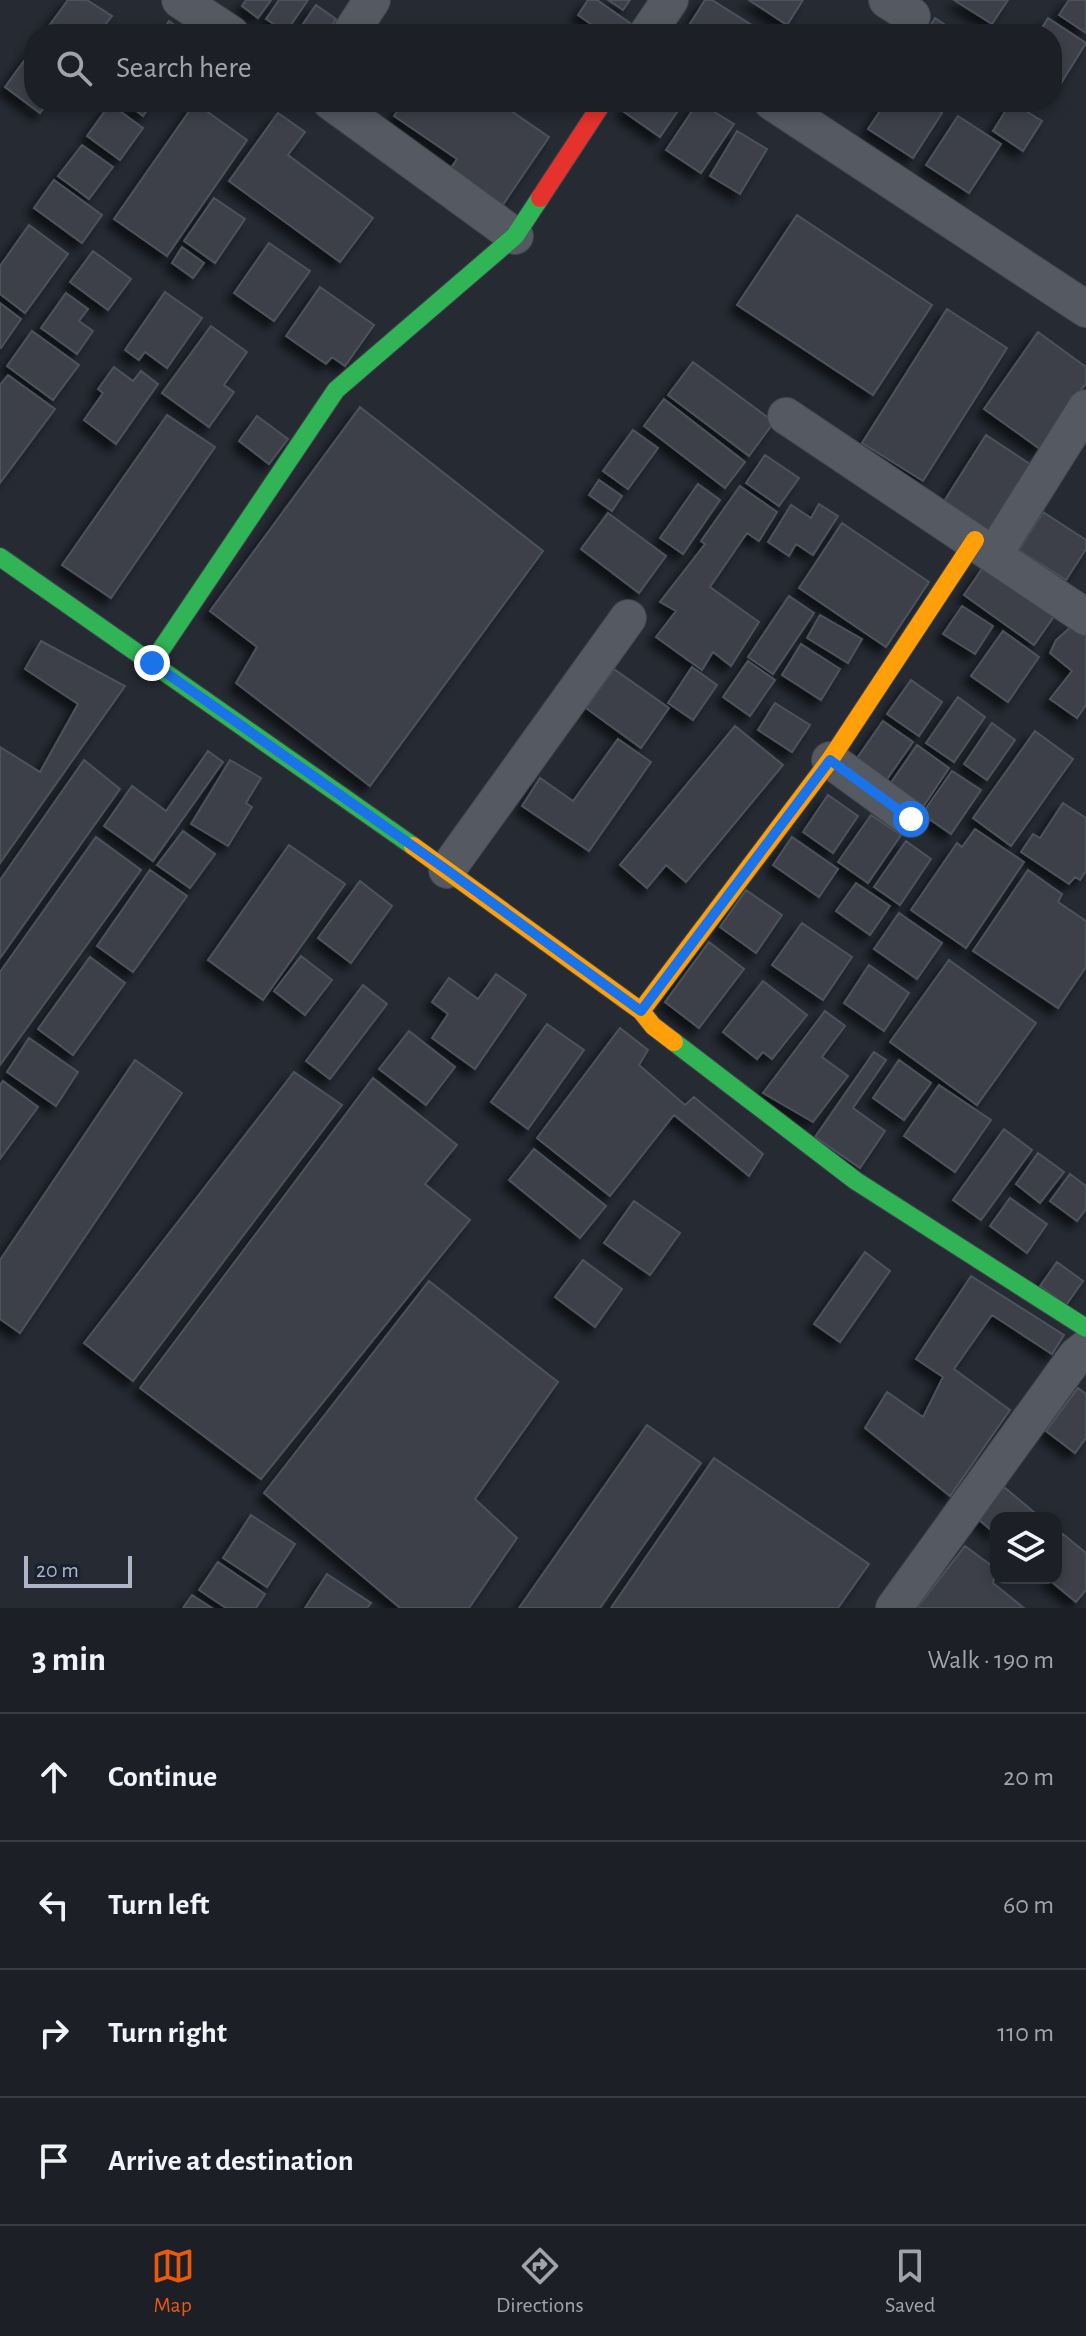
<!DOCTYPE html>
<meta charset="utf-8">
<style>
body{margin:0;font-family:"Alegreya Sans",sans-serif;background:#292d32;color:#f1f3f6}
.controls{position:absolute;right:24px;bottom:24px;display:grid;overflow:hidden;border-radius:16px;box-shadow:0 4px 12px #0003}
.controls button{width:72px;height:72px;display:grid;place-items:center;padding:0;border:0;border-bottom:2px solid #3a3e43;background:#1c2026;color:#f1f3f6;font:40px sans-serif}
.scale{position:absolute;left:24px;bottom:20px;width:108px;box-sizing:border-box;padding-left:8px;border:4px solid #adb6c6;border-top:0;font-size:22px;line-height:28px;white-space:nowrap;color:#adb6c6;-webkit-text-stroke:6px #19202e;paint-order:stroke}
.stop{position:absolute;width:24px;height:24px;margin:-18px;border:6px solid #1a73e8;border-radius:50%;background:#fff}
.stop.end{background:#1a73e8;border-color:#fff;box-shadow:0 2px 8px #0008}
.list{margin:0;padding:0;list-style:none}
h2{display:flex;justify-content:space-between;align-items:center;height:104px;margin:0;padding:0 32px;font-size:34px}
h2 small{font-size:26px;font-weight:400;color:#a0a3a7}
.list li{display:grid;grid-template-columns:52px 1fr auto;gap:24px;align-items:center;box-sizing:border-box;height:128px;padding:0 32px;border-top:2px solid #3a3e43}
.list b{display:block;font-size:30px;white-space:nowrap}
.list em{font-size:26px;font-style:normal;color:#a0a3a7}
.icon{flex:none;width:44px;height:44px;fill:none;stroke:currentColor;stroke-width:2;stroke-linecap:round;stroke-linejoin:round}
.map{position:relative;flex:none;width:1086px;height:1608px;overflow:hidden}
.search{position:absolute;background:#1c2026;box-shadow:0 4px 12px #0003;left:24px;right:24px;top:24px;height:88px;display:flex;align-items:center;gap:20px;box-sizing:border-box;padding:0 28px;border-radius:32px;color:#a0a3a7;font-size:30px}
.sheet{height:616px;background:#1c2026}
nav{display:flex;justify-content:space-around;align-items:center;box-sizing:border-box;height:112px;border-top:2px solid #3a3e43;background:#1c2026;font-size:22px;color:#a0a3a7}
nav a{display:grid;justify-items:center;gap:4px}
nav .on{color:#ea580c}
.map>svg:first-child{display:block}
</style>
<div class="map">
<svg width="1086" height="1608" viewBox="0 0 1086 1608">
<defs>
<filter id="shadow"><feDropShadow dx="-7" dy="7" stdDeviation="4" flood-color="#0009"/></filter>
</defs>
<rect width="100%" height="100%" fill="#252a33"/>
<path fill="#3d4149" stroke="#4c525c" stroke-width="2" filter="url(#shadow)" d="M68,0H87L112,16L98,34H43Z
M246,0H271L258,18L242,6Z
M279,0H308L286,32L266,19Z
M588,0H597L630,23L622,34H605L578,15Z
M608,0H630L623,10Z
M705,0H712L766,34H685L684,33Z
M749,0H803L787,25Z
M954,0H1008L992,24Z
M1069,0H1086V33L1059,15Z
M316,5L336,19L326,34H296Z
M935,18L959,34H925Z
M1048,18L1086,43L1058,88L1052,84V34H1038Z
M169,21L186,34H160Z
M34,47V102H48L40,113L5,87Z
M125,102H153L143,116Z
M404,102H498L549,137L500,209L447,174L457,159L394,116Z
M630,102H684L660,137L624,112Z
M698,102L734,124L701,173L666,150Z
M886,102H926L942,113L913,158L868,129Z
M1011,102L1042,121L1023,151L993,131Z
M195,103L247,140L167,256L114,219Z
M110,104L143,128L120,160L87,136Z
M278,113L305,132L288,155L373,218L340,262L229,181Z
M958,116L1001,144L969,193L926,165Z
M737,131L767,149L740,194L710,176Z
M82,145L113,167L89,199L58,176Z
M54,180L102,215L82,243L34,208Z
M214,198L245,219L215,263L184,241Z
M797,215L932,305L873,395L737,305Z
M29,225L68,254L25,313L0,294V266Z
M269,243L310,271L274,321L234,293Z
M182,247L204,263L193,278L172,263Z
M93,251L131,279L108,310L70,282Z
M320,287L374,325L345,366L332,357L326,364L286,336Z
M165,292L202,318L167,368L145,352L139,360L125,350Z
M66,293L88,309L79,321L93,331L77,354L41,328Z
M0,303L21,319L1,348L0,347Z
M947,309L1007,348L923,481L862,443Z
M211,326L247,352L224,385L234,392L209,427L162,393Z
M32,331L79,365L53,400L7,366Z
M1038,332L1086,367V383L1040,449L984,409Z
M693,362L774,422L749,456L668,395Z
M114,367L133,381L141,371L158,384L116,444L84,420L103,393L98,389Z
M8,375L55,409L0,483V385Z
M664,399L745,462L725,488L644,426Z
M360,407L543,551L370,786L236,683L257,647L210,611Z
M167,415L215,447L111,598L62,565Z
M257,416L288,439L269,464L239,441Z
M633,430L658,448L628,489L603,471Z
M986,435L1036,468L987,547L936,514Z
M765,455L799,478L779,506L746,483Z
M599,480L622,496L612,511L589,495Z
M698,484L720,500L683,554L660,538Z
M740,486L777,512L759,541L747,533L710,587L759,622L731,666L713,652L702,670L656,637L676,611L660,602L705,544L701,541Z
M819,504L838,516L813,555L796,544L789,556L768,542L791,505L811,518Z
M1043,512L1086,540V549L1066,580L1019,550Z
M608,513L666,556L639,593L581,549Z
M842,523L929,582L886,647L799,588Z
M984,566L1055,615L1034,645L964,595Z
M789,596L814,613L773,674L748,657Z
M962,606L993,626L975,654L943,634Z
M820,615L862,639L848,663L807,638Z
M1073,625L1086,635V705L1077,718L1050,699L1072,671L1050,653L1056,640Z
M1003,631L1039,657L1008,702L971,676Z
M41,641L125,686L0,863V747L40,772L78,704L25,669Z
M801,644L840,669L821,700L782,675Z
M748,661L775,680L750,716L723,697Z
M692,667L717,685L693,720L668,703Z
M614,669L669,708L641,748L586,708Z
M911,680L942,702L919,736L887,714Z
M958,697L985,717L954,762L926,743Z
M775,703L810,725L792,752L758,730Z
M883,721L913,742L885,782L855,761Z
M992,723L1015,740L987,780L964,764Z
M735,726L783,765L686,882L666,865L647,888L620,865Z
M1035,731L1073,759L1011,846L973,818Z
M618,739L651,762L589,851L522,806L540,778L573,801Z
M917,745L949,768L921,810L888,787Z
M208,751L223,762L153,861L104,826L132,786L166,811Z
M84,760L120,789L0,958V880Z
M230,760L261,778L246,803L252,807L228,846L191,824Z
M952,771L981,790L951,834L922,814Z
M828,795L858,816L833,853L803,832Z
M1063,803L1086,818V871L1080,880L1075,877L1069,884L1021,852L1033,834L1040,838Z
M871,815L901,835L868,883L838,862Z
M975,829L1024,862L966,948L911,910L957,843L962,847Z
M183,831L215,854L190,888L157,865Z
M96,837L141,870L0,1065V972Z
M792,837L838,869L819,897L773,865Z
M906,841L931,859L900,905L874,887Z
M289,845L345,884L263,1000L208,960Z
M150,870L187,896L133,972L97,946Z
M1028,870L1062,894L1058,902L1086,921V967L1058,1008L973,951Z
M360,881L392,906L351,963L318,938Z
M856,883L890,906L870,935L836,911Z
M746,890L782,915L756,953L720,927Z
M899,913L942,943L917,979L874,949Z
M802,923L852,957L823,1000L772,965Z
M709,942L744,969L699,1028L665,1002Z
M301,956L332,980L305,1015L274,991Z
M90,957L125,983L73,1055L38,1029Z
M949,960L1036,1023L977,1105L890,1042Z
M869,965L909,993L884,1031L844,1003Z
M496,974L526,995L475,1069L432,1038L448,1014L432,1002L449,978L478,999Z
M763,981L807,1015L772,1059L763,1052L757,1059L723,1032Z
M363,985L387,1004L330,1079L306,1061Z
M825,1011L845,1026L822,1057L848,1076L813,1122L763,1093Z
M547,1024L584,1050L528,1129L491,1102Z
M620,1028L648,1050L639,1065L685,1105L694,1097L763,1154L749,1176L674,1115L610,1196L537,1138Z
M409,1031L455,1067L426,1105L379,1069Z
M29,1038L78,1072L56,1106L7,1072Z
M874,1052L886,1060L853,1108L885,1131L860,1168L815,1137Z
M135,1060L182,1093L20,1333L0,1319V1260Z
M899,1060L931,1083L904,1120L873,1098Z
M294,1072L342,1105L133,1381L84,1343Z
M373,1078L457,1145L425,1184L470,1220L261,1479L140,1388Z
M3,1081L38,1107L0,1159V1085Z
M939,1085L991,1120L955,1172L904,1136Z
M1004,1129L1032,1150L981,1220L953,1200Z
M534,1149L606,1206L580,1238L509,1180Z
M1038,1153L1064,1172L1040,1203L1016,1184Z
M1070,1174L1086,1186V1209L1077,1221L1050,1201Z
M1010,1198L1047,1224L1027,1253L990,1226Z
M634,1201L680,1233L650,1275L604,1243Z
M865,1252L890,1271L840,1342L814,1324Z
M583,1260L622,1289L595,1327L555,1297Z
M1057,1262L1083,1281L1066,1305L1040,1286Z
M971,1276L1064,1335L1052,1354L992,1315L954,1369L1010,1410L950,1496L865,1428L887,1392L923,1417L943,1377L916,1359Z
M429,1281L558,1382L475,1499L517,1538L469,1608H400L264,1493Z
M1078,1388L1086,1394V1438L1075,1453L1046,1431Z
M647,1425L701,1463L600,1608H519Z
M714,1458L869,1564L838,1608H611Z
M1004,1487L1041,1518H996V1534L978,1519Z
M251,1515L295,1544L267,1587L223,1558Z
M1063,1534L1086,1553V1590L1076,1602L1047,1578H1056V1542Z
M965,1546L996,1569L993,1583L1024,1608H917Z
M218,1562L265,1594L256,1608H226L199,1590Z
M327,1574L371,1603L367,1608H305Z
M192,1595L212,1608H183Z"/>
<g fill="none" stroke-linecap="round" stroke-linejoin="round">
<g stroke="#40454c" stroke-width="38">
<path id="street" d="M180,0L231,34
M887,0L912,16
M350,34L372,0
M647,34L670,0
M331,102L515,236
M772,102L1086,309
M786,416L1086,617
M995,553L1086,408
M830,760L911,819
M447,870L628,618
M894,1608L1076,1356L1086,1348"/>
</g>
<g stroke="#40454c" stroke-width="20">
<path id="fast" d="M0,557L413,846
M152,663L336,390L515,236L540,198
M674,1042L856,1181L1086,1328"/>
</g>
<g stroke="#40454c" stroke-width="20">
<path id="slow" d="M413,846L641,1011L653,1026L674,1042
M641,1011L830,760L975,540"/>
</g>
<g stroke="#40454c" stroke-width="20">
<path id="jam" d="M540,198L603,102"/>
</g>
<use href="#street" stroke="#545962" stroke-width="36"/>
<use href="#fast" stroke="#30b455" stroke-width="18"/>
<use href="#slow" stroke="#ff9f0a" stroke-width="18"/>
<use href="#jam" stroke="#e5322d" stroke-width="18"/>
</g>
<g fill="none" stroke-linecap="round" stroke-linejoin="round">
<path stroke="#1a73e8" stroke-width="10" d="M152,663L447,870L641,1011L830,760L911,819"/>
</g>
</svg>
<div class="controls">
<button><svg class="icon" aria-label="layers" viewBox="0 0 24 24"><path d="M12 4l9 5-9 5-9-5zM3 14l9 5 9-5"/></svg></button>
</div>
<div class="scale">20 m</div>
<div class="stop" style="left:911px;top:819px"></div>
<div class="stop end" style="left:152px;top:663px"></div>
<div class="search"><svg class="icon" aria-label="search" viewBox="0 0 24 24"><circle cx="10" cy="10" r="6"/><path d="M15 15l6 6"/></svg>Search here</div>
</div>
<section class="sheet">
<h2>3 min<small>Walk · 190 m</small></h2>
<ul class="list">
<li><svg class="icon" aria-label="ahead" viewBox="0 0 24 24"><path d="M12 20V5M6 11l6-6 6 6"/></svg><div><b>Continue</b></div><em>20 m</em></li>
<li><svg class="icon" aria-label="left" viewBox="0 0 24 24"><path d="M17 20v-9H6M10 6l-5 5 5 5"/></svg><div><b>Turn left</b></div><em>60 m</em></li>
<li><svg class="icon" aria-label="right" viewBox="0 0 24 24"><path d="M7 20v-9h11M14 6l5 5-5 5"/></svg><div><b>Turn right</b></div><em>110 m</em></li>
<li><svg class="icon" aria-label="arrive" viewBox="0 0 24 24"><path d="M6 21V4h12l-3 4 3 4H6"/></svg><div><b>Arrive at destination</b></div></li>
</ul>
</section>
<nav>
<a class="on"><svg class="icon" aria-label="map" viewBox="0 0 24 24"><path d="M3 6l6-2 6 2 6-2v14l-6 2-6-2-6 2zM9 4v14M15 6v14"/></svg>Map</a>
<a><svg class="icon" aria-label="directions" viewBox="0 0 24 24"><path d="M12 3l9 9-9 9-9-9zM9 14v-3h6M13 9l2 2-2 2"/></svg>Directions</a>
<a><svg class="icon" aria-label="saved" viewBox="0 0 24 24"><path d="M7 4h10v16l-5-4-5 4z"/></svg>Saved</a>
</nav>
